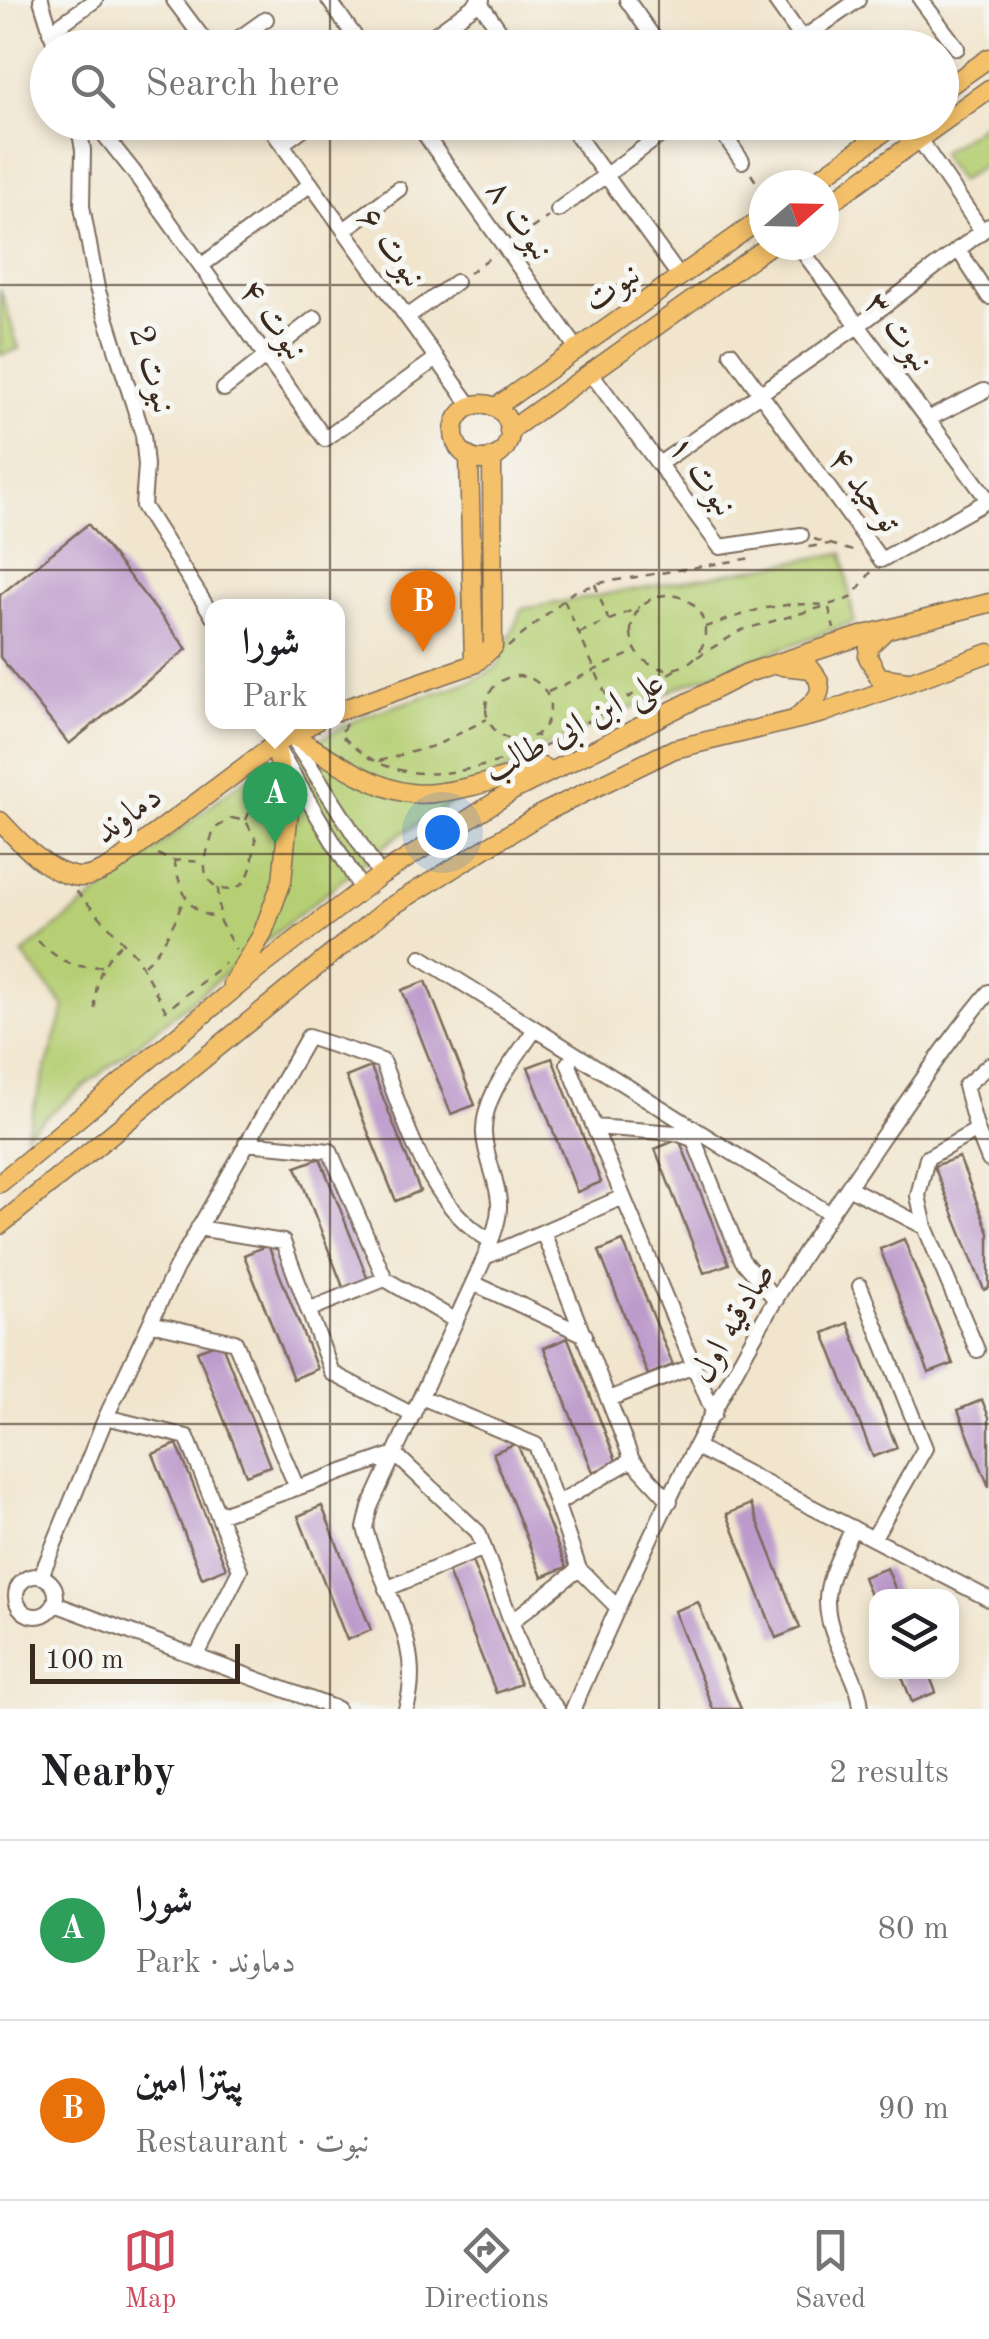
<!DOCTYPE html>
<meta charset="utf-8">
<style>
body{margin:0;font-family:"Old Standard TT",Amiri,serif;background:#f6f6f6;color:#202124}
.controls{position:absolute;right:30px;bottom:30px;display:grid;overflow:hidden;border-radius:20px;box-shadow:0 5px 15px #0003}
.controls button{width:90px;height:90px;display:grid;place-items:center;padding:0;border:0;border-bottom:2px solid #e0e0e0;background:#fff;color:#202124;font:50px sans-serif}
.compass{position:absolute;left:749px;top:170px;width:90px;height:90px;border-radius:50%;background:#fff;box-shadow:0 5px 15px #0003;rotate:70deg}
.scale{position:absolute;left:30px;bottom:25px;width:210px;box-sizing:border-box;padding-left:10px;border:5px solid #3b2a1e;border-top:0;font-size:28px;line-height:35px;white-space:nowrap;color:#3b2a1e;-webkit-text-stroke:8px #f6f6f2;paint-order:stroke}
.you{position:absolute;left:442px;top:832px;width:35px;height:35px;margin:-25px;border:8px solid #fff;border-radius:50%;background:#1a73e8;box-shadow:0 0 0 15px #1a73e833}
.badge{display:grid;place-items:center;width:65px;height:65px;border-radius:50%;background:#d1495b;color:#fff;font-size:32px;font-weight:700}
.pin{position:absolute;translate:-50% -82px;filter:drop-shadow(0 2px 5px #0008)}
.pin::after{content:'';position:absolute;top:52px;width:35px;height:30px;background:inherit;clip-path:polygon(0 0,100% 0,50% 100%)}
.popup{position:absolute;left:205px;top:599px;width:140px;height:130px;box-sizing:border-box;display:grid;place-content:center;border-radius:20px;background:#fff;filter:drop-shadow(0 2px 8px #0005);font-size:32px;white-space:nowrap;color:#757577}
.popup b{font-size:38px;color:#202124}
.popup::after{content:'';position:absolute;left:50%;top:100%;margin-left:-20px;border:20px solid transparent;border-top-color:#fff}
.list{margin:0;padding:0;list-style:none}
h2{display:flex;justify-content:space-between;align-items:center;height:130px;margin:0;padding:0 40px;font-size:42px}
h2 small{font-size:32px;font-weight:400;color:#757577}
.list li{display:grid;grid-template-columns:65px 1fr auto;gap:30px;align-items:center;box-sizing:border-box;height:180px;padding:0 40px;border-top:2px solid #e0e0e0}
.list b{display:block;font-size:38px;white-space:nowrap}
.list p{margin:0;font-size:32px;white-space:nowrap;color:#757577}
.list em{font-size:32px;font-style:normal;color:#757577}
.icon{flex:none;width:55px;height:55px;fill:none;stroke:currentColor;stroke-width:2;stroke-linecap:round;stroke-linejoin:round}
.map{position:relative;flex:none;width:989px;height:1709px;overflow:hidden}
.search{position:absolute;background:#fff;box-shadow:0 5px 15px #0003;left:30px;right:30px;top:30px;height:110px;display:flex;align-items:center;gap:25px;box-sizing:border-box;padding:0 35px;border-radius:55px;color:#757577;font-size:38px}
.sheet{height:490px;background:#fff}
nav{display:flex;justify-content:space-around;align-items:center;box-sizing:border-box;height:140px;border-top:2px solid #e0e0e0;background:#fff;font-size:28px;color:#757577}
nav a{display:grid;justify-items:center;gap:5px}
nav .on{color:#d1495b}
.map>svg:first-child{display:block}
</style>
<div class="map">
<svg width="989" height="1709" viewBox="0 0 989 1709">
<rect width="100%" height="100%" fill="#f6f6f2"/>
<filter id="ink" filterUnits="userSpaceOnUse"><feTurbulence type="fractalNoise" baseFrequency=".01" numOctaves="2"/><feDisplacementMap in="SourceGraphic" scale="20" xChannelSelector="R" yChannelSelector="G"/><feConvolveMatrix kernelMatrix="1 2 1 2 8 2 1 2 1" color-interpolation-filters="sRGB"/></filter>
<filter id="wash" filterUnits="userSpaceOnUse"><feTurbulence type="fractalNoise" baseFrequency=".0048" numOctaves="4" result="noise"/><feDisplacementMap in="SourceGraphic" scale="40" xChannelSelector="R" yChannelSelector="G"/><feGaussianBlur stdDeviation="2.25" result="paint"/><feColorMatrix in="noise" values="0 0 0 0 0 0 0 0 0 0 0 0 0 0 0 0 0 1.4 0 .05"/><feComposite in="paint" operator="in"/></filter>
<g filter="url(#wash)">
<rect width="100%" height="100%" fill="#f1e5cd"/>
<path fill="#b6cf74" stroke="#787c49" stroke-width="2.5" d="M989,120V161L959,181L940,153Z
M0,288L19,349L0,355Z
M843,553L854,622L686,684L542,748L396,837L26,1133L65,1007L22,954L240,782L364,716L469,682L496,668L522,609Z"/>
<g id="blocks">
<path fill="#bc9acb" d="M88,524L187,649L69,744L0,657V595Z
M426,981L475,1105L451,1114L402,990Z
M552,1058L601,1182L577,1192L528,1067Z
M371,1067L420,1191L396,1201L346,1077Z
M679,1139L729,1264L704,1273L655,1149Z
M959,1157L989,1233V1288L984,1290L934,1166Z
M320,1158L369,1282L345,1292L296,1167Z
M904,1239L953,1364L929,1373L880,1249Z
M623,1241L673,1365L648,1375L599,1251Z
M268,1245L317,1369L293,1379L244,1255Z
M848,1323L897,1448L873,1457L824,1333Z
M568,1338L617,1463L593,1472L544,1348Z
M221,1342L270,1466L246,1475L197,1351Z
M982,1400L989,1417V1487L958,1410Z
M517,1443L566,1567L542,1577L493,1453Z
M177,1444L226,1568L202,1578L153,1454Z
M751,1504L800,1628L776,1638L727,1514Z
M322,1506L371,1630L347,1640L298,1516Z
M471,1559L520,1684L496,1693L447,1569Z
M887,1568L898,1596H876V1611L863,1577Z
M698,1602L741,1709H713L674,1611Z
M900,1672H928L936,1692L912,1702Z"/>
</g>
</g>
<g filter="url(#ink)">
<use href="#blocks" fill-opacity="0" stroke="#7b6b5b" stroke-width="2.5"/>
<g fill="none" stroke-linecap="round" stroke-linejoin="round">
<g stroke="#7b6b5b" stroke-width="18">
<path id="minor" d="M41,0L56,48
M174,0L210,48
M329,0L363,48
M478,0L512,48
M627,0L661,48
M775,0L809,48
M921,0L957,48
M50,32L95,0
M225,48L266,19
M416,48L482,0
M789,48L858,0
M78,122L83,150L82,206L97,288L143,435L146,465L143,506L212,615
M94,122L133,171L325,439L437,358
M266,122L471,406
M416,122L578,350
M567,122L679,276
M715,122L742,161
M863,122L874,139
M195,126L200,122
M497,130L508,122
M919,139L982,231
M282,144L312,122
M558,210L658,137
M344,230L399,189
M798,245L989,501
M958,249L989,297
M201,266L311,184
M407,317L456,282
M731,353L881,560L989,500
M591,373L720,547L801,535
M224,389L315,318
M928,419L984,391
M659,464L859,325L989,226
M282,722L381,876
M280,753L362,890
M421,957L830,1214
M568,1063L594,1127L676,1133L695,1140
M989,1065L965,1086L977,1130L989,1160
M688,1125L742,1260L776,1300
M594,1127L714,1414
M246,1143L330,1151L385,1279L456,1321
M848,1187L925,1227L977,1350
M925,1227L918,1196L927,1158L977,1130
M198,1228L283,1242L332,1373L413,1415
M543,1232L632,1460L670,1501
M485,1257L623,1197
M473,1283L585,1335
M860,1286L925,1448L873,1539
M308,1310L385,1279
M150,1323L235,1342L297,1488
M421,1397L536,1445L579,1569L618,1608
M609,1399L694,1366
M106,1417L187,1437L240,1570L196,1657
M696,1447L989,1599
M556,1504L632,1460
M218,1515L395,1454L478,1532L533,1680L557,1709
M853,1528C827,1582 815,1599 843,1656C851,1673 860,1690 861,1709
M16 1596a20 20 0 1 1 40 0a20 20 0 1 1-40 0Z
M41,1576L106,1417L176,1268L308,1037L382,1061C408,1125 427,1205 491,1241
M386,1589L484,1548
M55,1604L337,1709
M512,1621L579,1569
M406,1709C426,1643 381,1591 365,1528L370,1507L485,1257C491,1240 500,1221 499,1203C498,1180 485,1157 484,1134C482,1095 516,1059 535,1029
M573,1709C631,1574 695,1439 768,1312C804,1250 845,1192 885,1133C919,1085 951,1037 989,992"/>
</g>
<g stroke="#7b6b5b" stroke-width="21">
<path id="major" d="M942,91L989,58
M810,185L898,122
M824,207L989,89
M454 432a28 28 0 1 1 56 0a28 28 0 1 1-56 0Z
M496,407L764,217
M509,431L770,245
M469,457L474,664
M884,632L869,646L868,657L879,677L907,681
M782,666L811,669C829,689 817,701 799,715
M338,711L474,664L493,647L492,457
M290,734C323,753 371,788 410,793C444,798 508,776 542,767
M0,821C20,842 49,876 81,877C92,877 103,871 112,866L275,744L315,722
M232,984L262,935L282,881L289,809L275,744
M0,1183L257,970L378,877L514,790L747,673L861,636L989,603
M0,1225L387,909L543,813L674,749L823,713L989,653"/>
</g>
<path stroke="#7b6b5b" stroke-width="2.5" stroke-dasharray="8 8" stroke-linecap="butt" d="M751,174L764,194
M518,238L548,217
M469,273L495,254
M814,539L859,553
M809,547L829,544
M595,584L608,619
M631 632a37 37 0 1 1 74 0a37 37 0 1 1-74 0Z
M564,600L611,706
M829,608L834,629
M705,627L760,609L793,604L828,605L851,598L871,572
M579,633L640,607
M508,647L573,592L599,583L752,558
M697,657L742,630L823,607
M486 708a32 32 0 1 1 64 0a32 32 0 1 1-64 0Z
M548,692L636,651
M346,724L340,735C352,744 365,757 379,763C434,787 489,764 542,748L536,734
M544,747L680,667
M379,761L437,745L487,719
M232,818L246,821L256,840C253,852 253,869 246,879C235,898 206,890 205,868C204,856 211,841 214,829Z
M246,820L257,794L268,786
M158,854L169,860L204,862
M174,860C180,886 186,914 217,917
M218,888L220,922L236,950
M76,891L136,956L166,1011L225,963
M38,941C59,960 73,970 102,966
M144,965C165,946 175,922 185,896
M95,1009C95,981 101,963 121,944"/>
<use href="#minor" stroke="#fff" stroke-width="14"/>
<use href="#major" stroke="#f4c16a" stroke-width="18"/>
</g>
</g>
<path fill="none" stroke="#3b2a1e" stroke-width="2.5" stroke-opacity="0.55" d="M330,0V48M659,0V48M330,122V1709M659,122V1709M0,285H989M0,570H989M0,854H989M0,1139H989M0,1424H989"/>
<g text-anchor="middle" stroke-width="10" stroke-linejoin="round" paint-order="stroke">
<g font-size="35" fill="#3b2a1e" stroke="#f6f6f2">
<text transform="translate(521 219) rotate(55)" y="12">نبوت ۸</text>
<text transform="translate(393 246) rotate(54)" y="12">نبوت ۶</text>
<text transform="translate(611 286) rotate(-36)" y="12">نبوت</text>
<text transform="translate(275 319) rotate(54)" y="12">نبوت ۴</text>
<text transform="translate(900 331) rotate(53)" y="12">نبوت ۳</text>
<text transform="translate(154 369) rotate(73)" y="12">نبوت 2</text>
<text transform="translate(704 475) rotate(54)" y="12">نبوت ۱</text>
<text transform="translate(866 489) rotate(53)" y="12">توحید ۴</text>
<text transform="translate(573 725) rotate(-28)" y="12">علی ابن ابی طالب</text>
<text transform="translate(127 813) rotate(-36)" y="12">دماوند</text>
<text transform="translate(731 1322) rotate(-60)" y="12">صادقیه اول</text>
</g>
</g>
</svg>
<div class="controls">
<button><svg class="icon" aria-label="layers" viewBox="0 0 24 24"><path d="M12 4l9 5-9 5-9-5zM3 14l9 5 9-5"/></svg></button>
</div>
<svg class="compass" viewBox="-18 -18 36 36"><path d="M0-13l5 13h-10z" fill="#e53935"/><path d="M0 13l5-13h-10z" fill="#757577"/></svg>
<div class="scale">100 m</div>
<div class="you"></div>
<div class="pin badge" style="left:275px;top:844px;background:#2e9e5b">A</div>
<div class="popup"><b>شورا</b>Park</div>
<div class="pin badge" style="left:423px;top:652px;background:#e8710a">B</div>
<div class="search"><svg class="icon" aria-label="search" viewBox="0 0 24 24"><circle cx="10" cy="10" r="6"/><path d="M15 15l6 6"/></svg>Search here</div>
</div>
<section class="sheet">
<h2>Nearby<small>2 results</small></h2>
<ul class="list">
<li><span class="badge" style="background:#2e9e5b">A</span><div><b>شورا</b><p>Park · دماوند</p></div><em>80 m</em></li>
<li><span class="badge" style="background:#e8710a">B</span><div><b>پیتزا امین</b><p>Restaurant · نبوت</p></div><em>90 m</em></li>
</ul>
</section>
<nav>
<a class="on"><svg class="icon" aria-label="map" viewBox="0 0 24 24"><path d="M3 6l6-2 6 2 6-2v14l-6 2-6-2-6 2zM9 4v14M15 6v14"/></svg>Map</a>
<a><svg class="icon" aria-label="directions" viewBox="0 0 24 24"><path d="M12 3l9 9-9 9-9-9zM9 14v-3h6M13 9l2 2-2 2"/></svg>Directions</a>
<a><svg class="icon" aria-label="saved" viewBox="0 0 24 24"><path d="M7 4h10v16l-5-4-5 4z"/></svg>Saved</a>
</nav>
